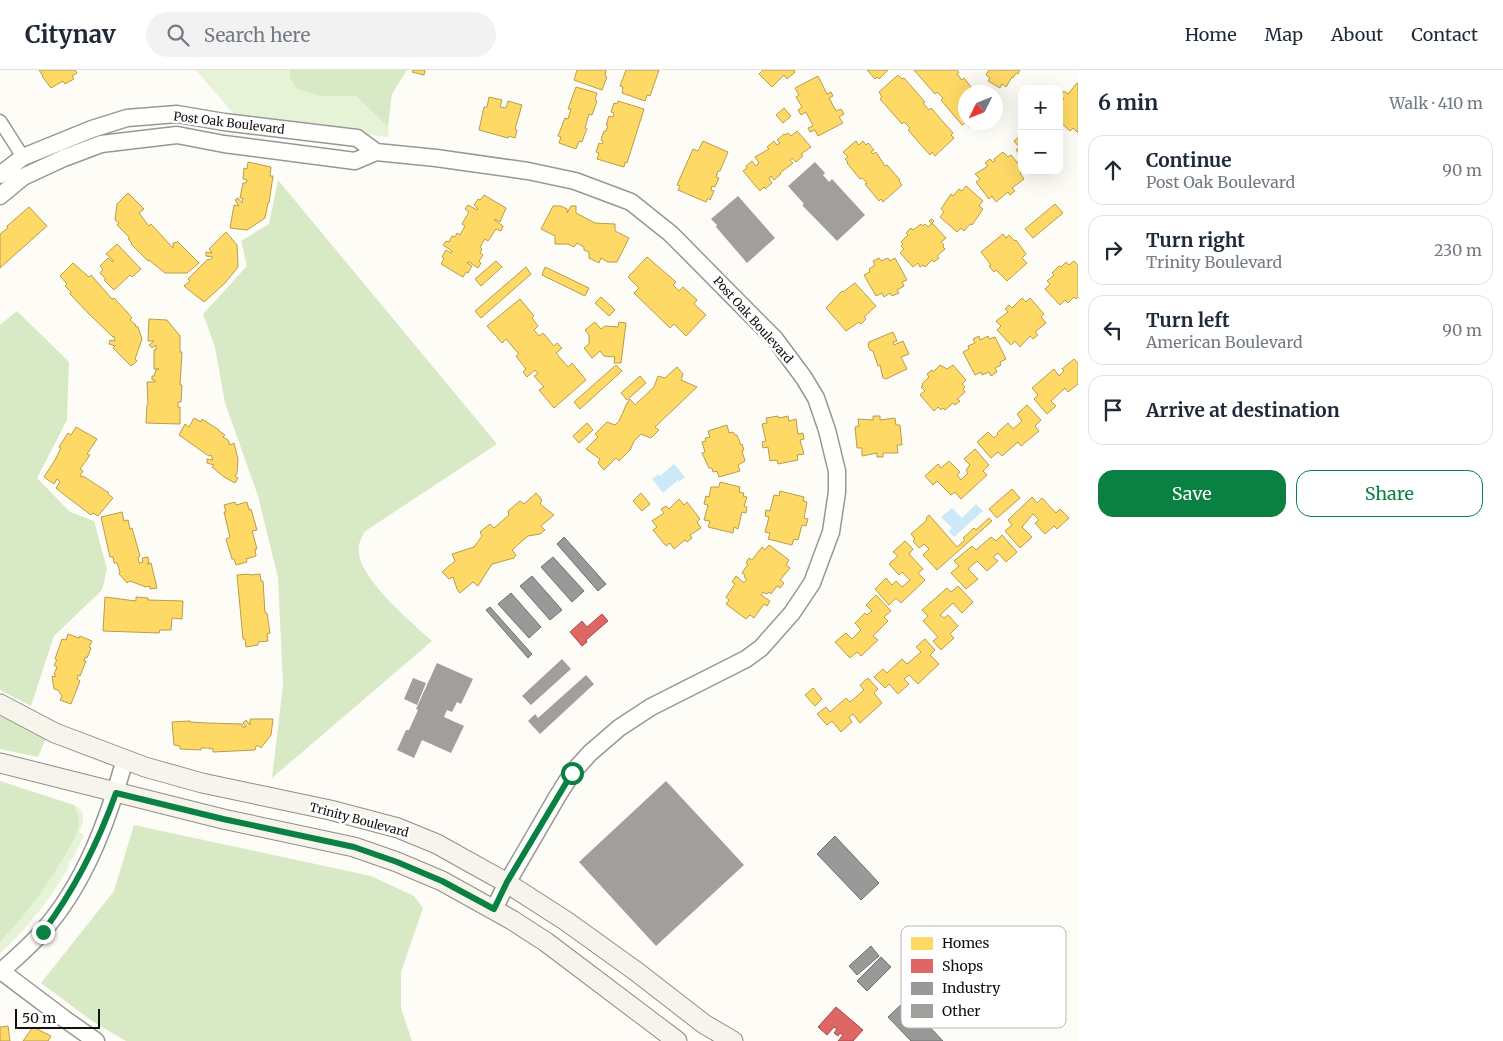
<!DOCTYPE html>
<meta charset="utf-8">
<style>
body{margin:0;font-family:Merriweather,serif;background:#f2f2f3;color:#1f2937}
.controls{position:absolute;right:15px;top:15px;display:grid;overflow:hidden;border-radius:10px;box-shadow:0 5px 20px #0002}
.controls button{width:45px;height:45px;display:grid;place-items:center;padding:0;border:0;border-bottom:1px solid #e0e1e3;background:#fff;color:#1f2937;font:25px sans-serif}
.compass{position:absolute;left:958px;top:15px;width:45px;height:45px;border-radius:50%;background:#fff;box-shadow:0 5px 20px #0002;rotate:227deg}
.scale{position:absolute;left:15px;bottom:12px;width:85px;box-sizing:border-box;padding-left:5px;border:2px solid #111;border-top:0;font-size:14px;line-height:18px;white-space:nowrap;color:#111;-webkit-text-stroke:4px #fff;paint-order:stroke}
.stop{position:absolute;width:15px;height:15px;margin:-11px;border:4px solid #0b8043;border-radius:50%;background:#fff}
.stop.end{background:#0b8043;border-color:#fff;box-shadow:0 1px 5px #0008}
.list{margin:0;padding:0;list-style:none}
h2{display:flex;justify-content:space-between;align-items:center;height:65px;margin:0;padding:0 20px;font-size:21px}
h2 small{font-size:16px;font-weight:400;color:#747a83}
.list li{display:grid;grid-template-columns:32px 1fr auto;gap:15px;align-items:center;box-sizing:border-box;height:70px;margin:0 10px 10px;padding:0 10px;border:1px solid #e0e1e3;border-radius:15px}
.list b{display:block;font-size:19px;white-space:nowrap}
.list p{margin:0;font-size:16px;white-space:nowrap;color:#747a83}
.list em{font-size:16px;font-style:normal;color:#747a83}
.actions{display:flex;gap:10px;padding:15px 20px}
.actions a{flex:1;padding:11px 0;border:1px solid #0b8043;border-radius:15px;text-align:center;font-size:18px;color:#0b8043}
.actions .main{background:#0b8043;color:#fff}
.icon{flex:none;width:28px;height:28px;fill:none;stroke:currentColor;stroke-width:2;stroke-linecap:round;stroke-linejoin:round}
.map{position:relative;flex:none;width:1078px;height:971px;overflow:hidden}
header{display:flex;align-items:center;gap:30px;box-sizing:border-box;height:70px;padding:0 25px;background:#fff;border-bottom:1px solid #e0e1e3}
header strong{font-size:24px}
nav{display:flex;gap:28px;margin-inline-start:auto;font-size:18px}
.search{width:350px;height:45px;background:#f2f2f3;display:flex;align-items:center;gap:12px;box-sizing:border-box;padding:0 18px;border-radius:28px;color:#747a83;font-size:19px}
main{display:flex}
aside{flex:1;background:#fff}
.map>svg:first-child{display:block}
</style>
<header>
<strong>Citynav</strong>
<div class="search"><svg class="icon" aria-label="search" viewBox="0 0 24 24"><circle cx="10" cy="10" r="6"/><path d="M15 15l6 6"/></svg>Search here</div>
<nav><a>Home</a><a>Map</a><a>About</a><a>Contact</a></nav>
</header>
<main>
<div class="map">
<svg width="1078" height="971" viewBox="0 0 1078 971">
<rect width="100%" height="100%" fill="#fdfcf7"/>
<path fill="#e7f3d7" d="M196,0H290V8L321,26H356L388,57L389,67L237,48Z
M74,735C87,741 84,751 79,762L84,765L74,787L68,793L69,796C51,829 27,858 0,884V872C25,846 45,819 63,789C69,778 78,766 79,753C80,746 77,742 74,735Z"/>
<path fill="#d8eac5" d="M290,0H407L392,24L388,57L356,26H321L297,19L290,8Z
M278,110L497,374L364,462C363,466 359,472 359,476C354,505 412,552 432,571L272,708L283,615L278,508L258,426L225,333L215,277L203,244L247,196L241,171L269,154Z
M17,241L69,292L67,350L37,408L70,442L94,451L107,499L102,520L54,566L31,636L0,620V255Z
M0,646L46,668L38,687L0,679Z
M0,711L74,735C77,742 80,746 79,753C78,766 69,778 63,789C45,819 25,846 0,872Z
M134,755L371,806L414,826L423,838L401,902V938L412,971H126L92,951L41,913L114,821Z"/>
<path fill="#cde8f7" d="M674,394L685,407L679,412L678,410L663,423L652,409L658,404L660,406Z
M976,434L983,441L954,467L949,461L952,458L941,447L952,438L962,448Z"/>
<path fill="#ffd966" stroke="#b89d4c" d="M39,0H75L77,3L72,6L74,9L65,14L63,11L51,18L42,6H43Z
M413,0H425L424,5L412,2Z
M577,0H606L605,6L607,7L602,20L574,10Z
M626,0H659L650,26L647,25L645,31L622,23L623,17L620,16Z
M763,0H794L795,2L787,9L784,5L772,17L759,4Z
M867,0H888L879,9L877,7L875,9Z
M914,0H957L959,2L957,4L962,10L964,8L975,22H966V52H974L969,57L965,53L962,55L941,30L943,28L937,22L935,24Z
M989,0H1020L1018,4L1016,3L1013,8L1012,7L1006,17L1002,14L1000,18L988,11L990,8L986,5Z
M898,5L902,9L904,8L925,32L923,33L929,40L931,38L953,63L951,65L954,68L935,86L932,82L930,85L908,60L910,58L904,52L902,54L880,29L882,27L879,22Z
M818,6L827,24L831,22L833,26L829,28L836,41L841,39L844,44L839,47L843,53L818,66L815,60L810,62L808,58L813,56L806,42L801,45L798,40L802,37L796,27L799,25L795,18Z
M1077,13L1078,14V63L1073,58L1070,61L1059,51V31L1064,29L1060,25L1064,21L1068,24Z
M576,17L597,23L595,30L597,31L592,45L589,44L585,58L587,59L584,66L582,72L579,71L576,79L559,73L561,67L558,66L565,48L568,49L571,39H568Z
M489,27L502,30L500,37L506,38L508,31L522,35L515,59L517,60L515,68L509,66L508,68L479,60L484,37H487Z
M618,31L644,39L627,93L625,92L624,97L597,89L599,83L596,82L599,73L602,74L603,71L601,70L604,61H606L608,55H606L609,46L613,47L614,43L611,42L614,33L617,34Z
M784,38L791,46L783,53L776,45Z
M797,61L811,77L801,84L803,86L796,92L792,88L790,90L793,93L780,103L781,104L774,110L771,106L769,109L772,113L765,119L764,117L760,121L743,101L747,98L746,96L752,91L756,96L759,93L755,87L769,79L767,77L774,71L777,75L780,73L777,70L784,64L785,65L788,63L791,66Z
M1022,64V87L1016,80L1019,77L1014,71Z
M703,71L728,82L720,101H718L716,107L719,108L715,117L712,116L711,120L714,121L710,130L708,128L706,132L678,120L680,116L677,115L693,79L698,81Z
M856,71L859,75L863,71L866,75L868,73L874,80L871,82L873,84L876,82L885,96L887,95L900,110L899,111L902,115L883,132L881,129L879,131L865,114L867,113L862,108L860,109L847,93L848,92L845,89L848,87L843,82Z
M1003,82L1008,87L1011,85L1022,98V101H1023L1020,103L1024,109L1012,118L1015,121L1010,125L1008,122L996,132L992,126L989,129L976,112L980,109L975,104L988,96L985,93L990,89L993,92L995,91L994,89Z
M248,92L271,97L270,106H273L269,133H268L265,148L247,160L230,158L234,135L239,136L235,130L238,128L242,133L243,128H240L243,113H246L247,110L243,109L244,98L247,99Z
M966,116L983,131L979,136L983,139L972,155L970,154L964,161L961,158L957,162L940,147L944,142L941,139L951,124L953,126L959,119L962,121Z
M128,123L144,139L139,143L149,156L151,154L173,178V173L178,172L199,193L187,203H165L149,190L148,191L131,174L132,173L128,169L130,168L117,155L119,153L115,150L117,134Z
M484,125L506,138L500,152L495,149L494,150L503,156L501,161L496,159L488,171L485,169L480,177L482,179L480,183L483,185L479,191L481,193L478,198L469,192L467,193L472,196L468,203L466,202L463,207L441,194L444,189L442,187L446,180L451,183L452,181L443,175L446,171L449,172L452,166L455,167L457,163L460,165L465,156L462,154L469,142L465,139L468,135L477,140L478,139L474,135L478,129L480,130Z
M1055,134L1063,143L1033,168L1025,159Z
M553,136H561L567,139V143L571,136H576V143L595,153L615,154V161L629,168L617,192H608L601,188L599,193L589,188V182L584,180V177L577,173L574,177L568,174H555V166L541,159Z
M29,137L47,156L0,198V164L8,158L7,156Z
M932,149L934,151L932,153L946,168L941,172L944,175L943,177L945,179L937,186L939,188L934,192L932,190L925,197L923,195L920,197L918,193L913,197L900,183L904,179L901,176L903,174L901,172L908,165L906,163L911,158L913,160L921,154L923,156L925,154L928,157L932,154L929,151Z
M226,162L237,175L238,197L225,213L204,232L184,216L190,211L188,209L208,189L210,190L213,187L206,186V182L212,183L209,179Z
M1003,164L1006,168L1009,165L1015,171L1016,170L1026,184L1022,188L1027,193L1007,211L996,200L994,202L989,196L991,195L981,182Z
M117,174L141,199L132,207L130,205L114,220L104,210L106,209L100,203L103,199L100,196L108,188L113,192L114,191L106,184Z
M647,187L676,212L673,215L679,221L683,217L697,230L694,234L706,245L686,266L674,254L670,258L634,223L639,218L628,207Z
M879,188L881,191L888,188L890,191L895,188L907,210L902,212L904,216L897,220L899,223L892,226L890,223L884,227L882,223L876,226L864,205L870,202L869,199L875,195L873,191Z
M496,191L502,197L481,216L475,209Z
M1074,191L1078,195V227L1076,229L1074,227L1068,233L1065,230L1060,235L1045,219L1050,214L1047,211L1054,205L1052,203L1059,196L1061,197L1066,192L1069,195Z
M73,193L89,207L91,205L112,229L114,228L128,243L132,248L130,250L136,255L135,256L138,257L142,269L135,289L137,291L131,296L113,278L115,276L109,274L110,270L115,271L114,266L113,267L89,244L70,224L71,222L65,216L67,214L60,206Z
M526,197L531,204L481,248L475,241Z
M545,197L589,218L585,226L542,205Z
M855,213L876,236L864,247L866,249L861,254L859,252L846,261L826,238L842,221L843,222Z
M601,227L615,240L609,246L595,233Z
M1022,228L1026,232L1030,228L1044,244L1041,247L1046,253L1035,262L1038,265L1033,269L1030,266L1020,277L1015,271L1011,275L997,260L1001,256L996,251L1008,242L1005,239L1009,235L1012,238Z
M520,229L534,246L532,248L538,256L534,260L539,266L543,263L554,276L557,273L562,278L556,283L568,297L572,293L586,310L554,338L539,320L544,317L534,306L538,304L535,300L527,307L523,302L526,299L516,286L519,284L506,269L502,273L487,256Z
M149,249L167,250L180,266V282H182L180,315H182L181,332H178V337H180V354L146,353L147,335L148,334L147,312H155V310H152V306H154L156,300L159,299H154V280H156V275L152,278L149,275L154,271H148Z
M595,252L601,259L605,256L618,257L619,252L626,253L621,293H614L615,287L604,286L600,281L592,288L584,278L589,274V265L585,260Z
M893,262L897,271L893,272L894,275L903,271L909,284L901,287L907,299L886,309L883,308L880,295L878,296L873,281L870,280L868,276L869,272Z
M979,266L980,270L988,266L989,269L995,267L1006,289L1000,292L1001,295L995,298L997,302L991,306L989,302L982,305L981,302L975,305L963,282L969,279L968,276L975,273L973,269Z
M1074,289L1078,293V314L1068,322L1065,318L1051,331L1056,336L1047,344L1034,329L1038,325L1032,318L1054,299L1059,306L1064,301L1062,299Z
M616,295L622,301L580,339L574,332Z
M940,295L947,299L953,295L966,310L962,314L965,317L963,319L965,322L957,329L960,331L955,335L953,333L945,340L943,338L941,340L938,337L934,341L920,325L925,321L921,317L923,316L922,314L929,307L927,304L932,300L933,302Z
M677,297L683,304L681,310L697,317L655,357L659,360L651,368L641,364L634,371L630,380L619,391L616,388L604,400L598,393L600,389L586,379L598,367L595,364L607,352L615,355L619,351L627,333L630,329L635,335L654,317L658,306L665,308Z
M640,306L646,313L627,330L621,323Z
M1027,335L1041,350L1035,356L1039,361L1021,376L1018,372L1002,386L998,382L991,388L977,372L988,362L994,368L998,364L997,363L1008,353L1013,359L1022,351L1017,344Z
M778,346L779,348L788,346L789,351L796,349L798,364L803,363L804,369L800,370L804,384L797,385L798,390L778,394L777,390L770,391L768,377L763,378L762,372L766,371L762,354L767,353L766,348Z
M873,346H880V350L895,348L896,355H900L902,375H897L898,383H883V387H877V383L862,386V378H857L855,357L859,356L858,349L873,350Z
M194,348L201,352L202,349L219,360V361L225,365L223,367L228,370L230,375L234,373L238,389L237,403L235,406L238,408L235,413L224,407L212,397L214,395L207,393V389L213,390L211,385L209,386L206,384L179,365L185,354L189,357Z
M587,353L593,360L579,373L573,366Z
M727,355L729,363L733,362L735,365H737L741,375L742,374L744,380L742,381L745,391L738,395L740,401L719,407L717,401L713,402L712,398H709L702,383L705,382L702,372L706,371L705,368L710,367L708,361Z
M76,357L97,369L87,384L90,385L80,399L83,401L80,406L82,407L83,406L109,423L108,424L113,428L98,446L93,443L91,445L62,423L56,418L60,412L57,409L54,414L44,407L55,390L61,378L59,377L68,363L71,365Z
M975,379L989,395L983,401L987,405L961,429L955,422L951,425L937,411L933,415L925,406L938,394L941,398L949,391L960,402L957,405L961,410L968,403L966,400L970,395L964,389Z
M720,412L740,417L739,422L744,423L743,426L747,427L744,436L747,437L746,443L742,442L738,459L734,457L733,463L708,457L710,451L704,450L708,435L704,434L706,426L709,427L711,417H719Z
M1012,419L1020,428L997,448L989,439Z
M780,421L804,427L803,431L807,432L804,448L808,449L806,456L802,455L798,470L794,469L792,475L768,469L770,463L765,462L769,447L765,446L766,440L770,441L774,425L779,426Z
M536,423L542,430L540,434L554,445L541,456L545,460L540,464L528,466L512,480L516,485L514,488L492,494L478,516L473,512L460,523L457,519L453,507L449,509L442,502L455,491L452,484L474,477L482,466L480,462L490,454L494,458L509,445L508,441L520,431L524,434Z
M641,423L650,434L642,441L633,431Z
M1032,427L1037,433L1042,428L1056,443L1060,439L1069,448L1057,459L1054,456L1045,464L1035,453L1039,450L1033,444L1022,457L1032,467L1020,478L1005,461L1012,455L1008,450Z
M679,429L684,435L687,432L700,449L697,452L701,458L690,465L692,468L687,472L685,470L674,479L670,473L666,476L653,460L657,457L652,451L664,443L661,439L666,436L669,439Z
M235,432L236,435L247,432L249,440L251,439L257,460L252,461L257,479H255L256,486L246,489L247,492L236,495L234,489H232L226,469L230,467L224,442H226L224,435Z
M122,442L124,451L128,450L130,459L132,458L140,486L138,487L139,493L143,492L142,488L148,487L149,493L147,494L151,493L157,518L150,519V516L146,517L130,511L127,513L119,504L120,502L117,493H114L113,487H110L101,447Z
M929,445L957,477L965,470L963,468L974,458L976,460L989,448L992,451L937,500L923,485L929,479L924,474L919,478L913,471L915,469L911,464L927,450L926,448Z
M1002,465L1017,482L1006,492L998,483L993,487L998,491L987,501L977,491L968,499L978,509L966,519L951,503L959,496L954,491L972,476L976,480L991,467L996,471Z
M905,471L913,479L909,484L923,499L918,503L925,510L901,533L896,528L889,535L875,519L886,508L892,515L896,511L902,517L910,510L902,502L899,505L889,494L898,486L893,482Z
M769,475L789,490L786,495L790,498L780,510L784,513L780,518L777,516L771,524L769,522L767,524L763,522L761,525L770,531L767,536L764,534L754,548L750,545L746,549L726,534L729,530L726,527L735,514L732,512L736,506L744,513L747,509L744,507L745,505L742,503L748,494L746,493L749,488L752,490L762,477L765,480Z
M249,504L250,505L260,504L261,511H263L265,543H267L270,563L267,564L268,571L258,572V575L246,577L245,569H243L237,505Z
M958,516L973,532L962,543L953,533L940,545L944,548L948,545L958,556L950,564L954,568L941,580L933,571L938,567L923,551L928,546L922,540L947,518L951,522Z
M876,525L891,541L884,547L888,551L873,566L878,570L861,586L857,582L850,588L835,572L846,563L852,569L861,560L855,553L865,543L867,545L872,541L866,535Z
M105,527L136,531V527L148,528V530L183,531L182,549L172,548L171,560H160L159,563L103,561Z
M68,564L79,568L80,566L92,571L89,577L91,578L87,588L85,587L84,591H86L80,606L78,605L77,609L80,611L71,634L60,630L62,626L58,620L54,619L52,606L55,607L56,605L54,604L57,597L54,595L57,590L55,589L62,569L66,570Z
M925,569L935,580L930,585L939,594L918,614L909,605L904,609L909,614L898,624L889,614L885,618L874,607L883,599L887,603L902,589L907,594L921,582L916,577Z
M868,608L878,619L874,623L882,633L860,653L853,644L849,647L852,652L841,662L832,651L827,655L817,644L826,637L830,642L846,628L850,632L864,620L860,615Z
M813,618L822,629L815,636L805,625Z
M250,649H273L271,665L261,678L259,676H256L255,680L213,682V679L207,678H201V680L180,679V676L174,675L172,652L190,651V652L208,653L242,654V657H246L243,653L246,650L250,655Z
M8,956L10,971H0V957Z
M33,957L51,966L48,971H23Z"/>
<path fill="#e06666" stroke="#a24c4c" d="M602,544L608,551L586,570L587,572L582,576L570,562L582,551L587,557Z
M836,937L863,960L853,971H838L843,965L840,963L838,966L834,963L837,959L834,957L827,965L818,957Z"/>
<path fill="#999" stroke="#707070" d="M564,467L606,514L598,521L557,474Z
M553,487L584,521L572,532L541,497Z
M532,506L562,540L550,550L520,516Z
M511,523L541,557L529,568L498,534Z
M490,537L532,584L528,588L486,540Z
M835,766L879,813L861,830L817,784Z
M871,876L879,886L857,905L849,896Z
M881,887L891,897L867,921L857,911Z
M905,931L943,971H911L888,947Z"/>
<path fill="#a19f9c" d="M815,92L825,103L823,105L829,112L832,109L865,145L837,171L802,135L804,134L788,116Z
M738,126L775,168L747,193L716,157L717,155L711,149Z
M562,589L571,599L531,635L522,626Z
M437,593L473,609L461,634L457,632L452,642L447,640L444,647L464,656L451,683L422,670L414,688L397,680L406,660H409L418,640L416,639Z
M586,605L594,614L540,664L528,651L535,644L538,648Z
M413,608L426,613L417,635L404,629Z
M666,711L744,795L656,876L579,792Z"/>
<g fill="none" stroke-linecap="round" stroke-linejoin="round">
<g stroke="#979795" stroke-width="15">
<path id="minor" d="M0,51L23,87"/>
</g>
<g stroke="#979795" stroke-width="19">
<path id="tertiary" d="M0,105L23,87L92,59L127,48L177,44L224,52L357,68L376,82
M0,126L23,107L64,88L101,74L177,65L224,74L355,91L376,82L436,88L528,101L575,111L631,132L671,164L775,269L804,308L816,328L827,360L837,401V422L831,462L812,513L792,543L761,578L746,589L651,637L619,658L590,683L572,703L557,727L507,813L494,839
M1,901L66,950L96,971
M0,902C15,889 29,877 42,862C85,814 108,750 125,689"/>
</g>
<g stroke="#8e8d8b" stroke-width="21">
<path id="secondary" d="M0,634L55,663L145,697L202,713L330,740L398,758L437,774L507,813L566,851L637,902L704,954L733,971
M0,693L223,749L354,777L397,792L442,811L512,850L546,872L677,971"/>
</g>
<use href="#minor" stroke="#fffffe" stroke-width="12"/>
<use href="#tertiary" stroke="#fffffe" stroke-width="16"/>
<use href="#secondary" stroke="#f6f4eb" stroke-width="19"/>
</g>
<g fill="none" stroke-linecap="round" stroke-linejoin="round">
<path stroke="#0b8043" stroke-width="6" d="M43,862C75,819 98,773 116,723L223,749L354,777L397,792L442,811L494,839L507,812L572,703"/>
</g>
<g text-anchor="middle" stroke-width="5" stroke-linejoin="round" paint-order="stroke">
<g font-size="12" fill="#111" stroke="#fff">
<text transform="translate(229 53) rotate(7)" y="4">Post Oak Boulevard</text>
<text transform="translate(753 250) rotate(48)" y="4">Post Oak Boulevard</text>
<text transform="translate(359 750) rotate(15)" y="4">Trinity Boulevard</text>
</g>
</g>
<rect x="901" y="856" width="165" height="102" rx="8" fill="#fff" stroke="#b8b8b8" stroke-width="1"/>
<rect x="911" y="867" width="22" height="13" fill="#ffd966"/>
<rect x="911" y="889" width="22" height="14" fill="#e06666"/>
<rect x="911" y="912" width="22" height="13" fill="#999"/>
<rect x="911" y="934" width="22" height="14" fill="#a19f9c"/>
<g font-size="14" fill="#111">
<text x="942" y="878">Homes</text>
<text x="942" y="901">Shops</text>
<text x="942" y="923">Industry</text>
<text x="942" y="946">Other</text>
</g>
</svg>
<div class="controls">
<button>+</button>
<button>−</button>
</div>
<svg class="compass" viewBox="-18 -18 36 36"><path d="M0-13l5 13h-10z" fill="#e53935"/><path d="M0 13l5-13h-10z" fill="#747a83"/></svg>
<div class="scale">50 m</div>
<div class="stop" style="left:572px;top:703px"></div>
<div class="stop end" style="left:43px;top:862px"></div>
</div>
<aside>
<h2>6 min<small>Walk · 410 m</small></h2>
<ul class="list">
<li><svg class="icon" aria-label="ahead" viewBox="0 0 24 24"><path d="M12 20V5M6 11l6-6 6 6"/></svg><div><b>Continue</b><p>Post Oak Boulevard</p></div><em>90 m</em></li>
<li><svg class="icon" aria-label="right" viewBox="0 0 24 24"><path d="M7 20v-9h11M14 6l5 5-5 5"/></svg><div><b>Turn right</b><p>Trinity Boulevard</p></div><em>230 m</em></li>
<li><svg class="icon" aria-label="left" viewBox="0 0 24 24"><path d="M17 20v-9H6M10 6l-5 5 5 5"/></svg><div><b>Turn left</b><p>American Boulevard</p></div><em>90 m</em></li>
<li><svg class="icon" aria-label="arrive" viewBox="0 0 24 24"><path d="M6 21V4h12l-3 4 3 4H6"/></svg><div><b>Arrive at destination</b></div></li>
</ul>
<div class="actions"><a class="main">Save</a><a>Share</a></div>
</aside>
</main>
